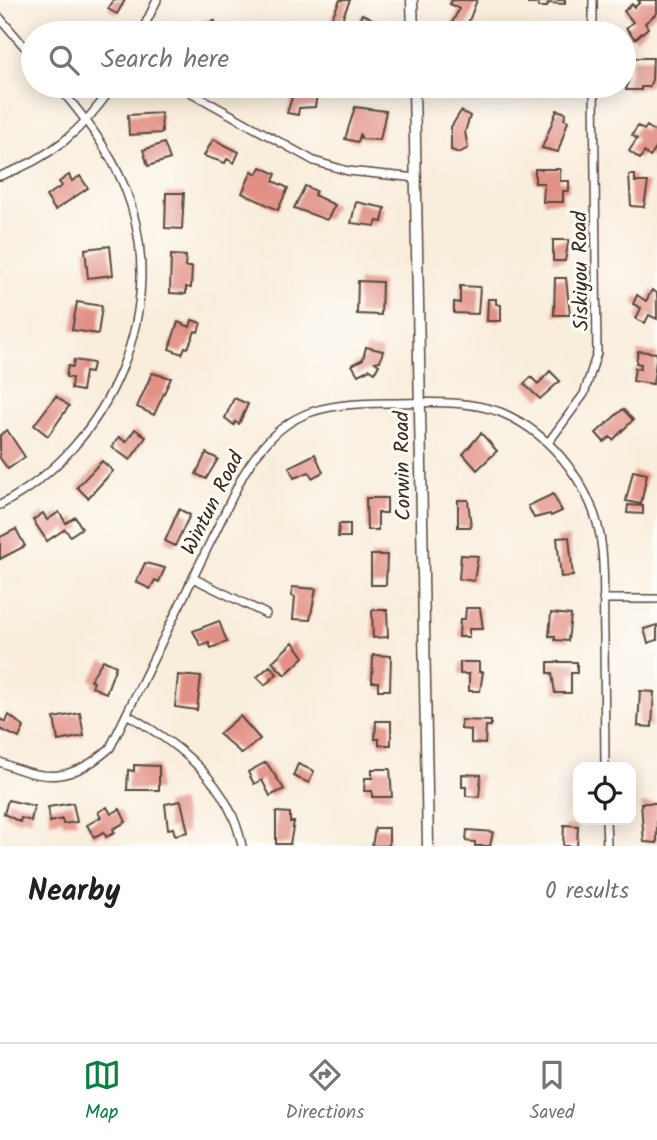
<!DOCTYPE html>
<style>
body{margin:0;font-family:Kalam,sans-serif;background:#f6f6f6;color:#202124}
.controls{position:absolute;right:21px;bottom:21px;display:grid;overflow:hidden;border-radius:14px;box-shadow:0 4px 18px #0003}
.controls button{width:63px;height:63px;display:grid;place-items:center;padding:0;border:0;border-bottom:2px solid #e0e0e0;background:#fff;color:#202124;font:35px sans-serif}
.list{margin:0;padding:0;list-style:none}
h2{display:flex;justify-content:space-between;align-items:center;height:91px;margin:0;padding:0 28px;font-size:30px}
h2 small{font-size:23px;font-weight:400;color:#757577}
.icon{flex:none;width:38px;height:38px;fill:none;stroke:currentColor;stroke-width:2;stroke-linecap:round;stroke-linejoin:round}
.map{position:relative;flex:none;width:657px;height:846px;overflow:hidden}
.search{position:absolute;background:#fff;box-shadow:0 4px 18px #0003;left:21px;right:21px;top:21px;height:77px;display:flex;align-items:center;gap:18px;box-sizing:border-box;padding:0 24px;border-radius:38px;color:#757577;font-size:26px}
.sheet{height:196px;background:#fff}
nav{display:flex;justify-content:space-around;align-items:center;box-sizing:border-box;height:98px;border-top:2px solid #e0e0e0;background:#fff;font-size:19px;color:#757577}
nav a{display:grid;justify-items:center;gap:4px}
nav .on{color:#0b8043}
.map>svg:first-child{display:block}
</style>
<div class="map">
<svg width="657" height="846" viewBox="0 0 657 846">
<rect width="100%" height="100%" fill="#fdfcf7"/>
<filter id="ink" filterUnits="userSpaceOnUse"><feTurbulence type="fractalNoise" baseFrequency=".0143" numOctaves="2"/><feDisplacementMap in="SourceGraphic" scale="14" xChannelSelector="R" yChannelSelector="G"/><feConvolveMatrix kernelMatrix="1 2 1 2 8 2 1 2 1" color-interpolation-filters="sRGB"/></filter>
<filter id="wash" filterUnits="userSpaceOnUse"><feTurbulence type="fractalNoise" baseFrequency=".00686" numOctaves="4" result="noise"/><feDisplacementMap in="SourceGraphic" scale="28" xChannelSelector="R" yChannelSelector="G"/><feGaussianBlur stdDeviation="1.57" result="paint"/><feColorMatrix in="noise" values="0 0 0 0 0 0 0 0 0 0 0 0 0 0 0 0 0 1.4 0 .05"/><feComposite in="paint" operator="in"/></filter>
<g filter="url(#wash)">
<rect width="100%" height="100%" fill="#f9eddc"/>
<g id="blocks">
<path fill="#e28f85" d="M114,0H125L117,14L108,9Z
M340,0H350L340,24L331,19Z
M452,0H477L467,26L464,25L459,33L449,29L459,9L450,4Z
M528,0H565V4L548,3L547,7H538V4H528Z
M638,0H657V13L645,23L648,28L635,39L626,28L633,22L624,11L632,4L635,7L640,2Z
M362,14L371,18L365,31L356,27Z
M215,21L217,33H203L202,23Z
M633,58H653L652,80L649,87H641V90H626Z
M295,88L317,95L315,107L299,108L298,115L287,113Z
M355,107L386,111L380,140L362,139L360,135L358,142L345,139Z
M557,110L566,113L564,119L568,121L558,152L542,148Z
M461,111L470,116L465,132L468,148L459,153L451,150V127Z
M161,113L162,133L129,135L128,115Z
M638,126L644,130L647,126L657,133V147L650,157L644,152L640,159L629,151L637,139L632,135Z
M213,139L239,152L234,163L227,159L225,163L204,156Z
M164,143L170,159L148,166L143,150Z
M261,167L276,174L273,181L288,188L278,210L242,193L252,171L257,174Z
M535,169H560V181H569V191H563V202H543L544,183H535Z
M69,175L72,181L80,176L88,188L55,210L46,196L62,186L59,182Z
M629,175H635V182H648L644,207L631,206Z
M305,186L316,191L314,195L335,205L327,220L294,208Z
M166,193H184L182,229L165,228Z
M356,202L385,208L382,222L377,221L375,226L351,223Z
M553,240H569L565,261H553Z
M110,246L113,275L88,278L85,249Z
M171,255L186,256L185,267H192L191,288L186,287V294L170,293Z
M555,278H566L570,315H554Z
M358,281L382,282L381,315L357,314Z
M460,286L480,287L478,314L454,313V302L460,303Z
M652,290L657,293V319L649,315L645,323L636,319L641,308L633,304L637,295L646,301Z
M488,299H496V304L501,305V321H487Z
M77,302L102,306L98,334L72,330Z
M192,320L201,323L198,332L195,331L188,348L185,347L182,354L169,349L178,322L190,327Z
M366,347L383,351L380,361L375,362L379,365L375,372L370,369L358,375L352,365L363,359Z
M638,351L657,353L653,384L633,381L635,368L640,369L641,364L636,363Z
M74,360L93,363L91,373L85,372L82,391L71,389L72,378L66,377L68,366L73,367Z
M550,371L560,381L540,399L524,384L531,377L538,384Z
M152,373L171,378L154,415L137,407Z
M56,396L69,406L48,436L34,425Z
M234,398L248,404L239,424L235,422L234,425L225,418Z
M623,409L633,420L613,440L610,437L604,442L596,433Z
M135,429L146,437L130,460L112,447L119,437L126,442Z
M7,430L25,457L8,469L0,458V435Z
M481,433L497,451L477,470L463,454Z
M206,453L218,459L206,479L196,474Z
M315,454L323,472L312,478L309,472L294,478L289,467Z
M102,461L113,471L88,498L77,487Z
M633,471L647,474L641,504L626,501Z
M553,494L562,511L551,516L550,514L534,518L528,506Z
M366,498H387V513H378V530H367Z
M458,500H468L471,527H458Z
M628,505L643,506V514L627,513Z
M179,509L190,515L175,546L165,541Z
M59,512L66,523L75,517L82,528L70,536L65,529L47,541L33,520L43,513L47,520Z
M339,524H350V537H338Z
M16,529L25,546L0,559V537Z
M569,537L573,576L561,577L557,538Z
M371,555H387L386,585H371Z
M461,555L478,556L474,581L459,579Z
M145,563L165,568L159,582L155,580L150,589L136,582Z
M292,587L316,589L310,620L293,619L295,597L292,596Z
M466,608H480L483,629H469V637H459L460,619H465Z
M372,610H387L388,637L373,638Z
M551,613L571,615L568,641L555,640V636H549Z
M219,621L227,642L211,648L209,643L201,646L193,631Z
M657,625V640L648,643L644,629Z
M293,642L304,657L285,675L272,662Z
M373,655L391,656L390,690H378V682H372Z
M103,660L116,666L106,693L92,687L94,682L90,680Z
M460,662H479V672H483L480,691H469V674H460Z
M548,662H577V673H571V693H555L552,673H548Z
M270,666L277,674L265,685L257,677Z
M178,675L201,677L197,710L175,707Z
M640,691L654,692L652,727L638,726Z
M80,713L84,736L58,741L54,718Z
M9,715L24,727L19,738L0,729V719L6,722Z
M240,716L260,739L242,754L219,734Z
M461,720L491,721V726H486L485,744L471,743V730L461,729Z
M376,721H391V745H379V739H375Z
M266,762L284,789L270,796L262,780L254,784L248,772Z
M298,764L314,771L309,783L293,776Z
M134,765L159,766V790H127L128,770L134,771Z
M372,769H390L392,797H372V791H364L365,778H372Z
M462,774L481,775L479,797L466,796V787H462Z
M8,800L34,806L31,821L21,818L20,822L4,814Z
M181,801L188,832L175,835L173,828L168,829L165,804Z
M73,803L77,822L63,824L62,819L50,822L48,807Z
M641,803H657V843L644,842Z
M107,807L111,814L120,809L126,822L113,829L115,833L106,837L104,832L94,837L87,825L101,817L98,812Z
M276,812L290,813V822H294L290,844H276Z
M564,825L578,826L577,846H563Z
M375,828H389V846H372Z
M467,830L493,832L490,846H475V842L466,841Z"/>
</g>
</g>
<g filter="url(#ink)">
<use href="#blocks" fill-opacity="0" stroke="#58473a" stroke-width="2"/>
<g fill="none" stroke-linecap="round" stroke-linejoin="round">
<g stroke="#58473a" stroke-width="10">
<path id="minor" d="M593,0V33
M0,18L33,57
M141,33L157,0
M179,86L314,161L348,171L417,178
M0,176C51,158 83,130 113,86
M548,443L584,394L597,353L594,86
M0,505C111,447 172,306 125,188C109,149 85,118 58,86
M193,578L266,614
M603,599H657
M128,715C180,745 230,783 242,846
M0,762C45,782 72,782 110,748L243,475C283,410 316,404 389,403C425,403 465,399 500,412C554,434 597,492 602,550C605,578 603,607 604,635C604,679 605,723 605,767
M606,820L607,846"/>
</g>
<g stroke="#58473a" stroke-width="13">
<path id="secondary" d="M412,0L413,33
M414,86L428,846"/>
</g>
<use href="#minor" stroke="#fff" stroke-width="7"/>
<use href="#secondary" stroke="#fff" stroke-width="10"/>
</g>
</g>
<g text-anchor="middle" stroke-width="6" stroke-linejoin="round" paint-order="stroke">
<g font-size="21" fill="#3b2a1e" stroke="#fdfcf7">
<text transform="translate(580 271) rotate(-91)" y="7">Siskiyou Road</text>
<text transform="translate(402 466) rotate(-91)" y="7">Corwin Road</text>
<text transform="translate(212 503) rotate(-63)" y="7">Wintun Road</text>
</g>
</g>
</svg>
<div class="controls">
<button><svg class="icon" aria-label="locate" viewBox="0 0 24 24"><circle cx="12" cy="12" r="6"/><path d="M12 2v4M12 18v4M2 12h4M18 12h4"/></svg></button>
</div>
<div class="search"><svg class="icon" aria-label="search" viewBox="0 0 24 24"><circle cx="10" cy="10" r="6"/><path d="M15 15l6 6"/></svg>Search here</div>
</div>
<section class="sheet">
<h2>Nearby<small>0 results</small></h2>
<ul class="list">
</ul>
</section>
<nav>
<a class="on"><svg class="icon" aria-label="map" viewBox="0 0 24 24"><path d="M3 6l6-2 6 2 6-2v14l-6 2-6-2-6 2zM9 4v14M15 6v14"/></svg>Map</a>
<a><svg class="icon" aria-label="directions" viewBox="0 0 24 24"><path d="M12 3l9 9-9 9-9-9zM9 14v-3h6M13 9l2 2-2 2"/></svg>Directions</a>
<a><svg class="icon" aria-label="saved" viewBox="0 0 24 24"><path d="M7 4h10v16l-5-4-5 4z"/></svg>Saved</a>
</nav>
